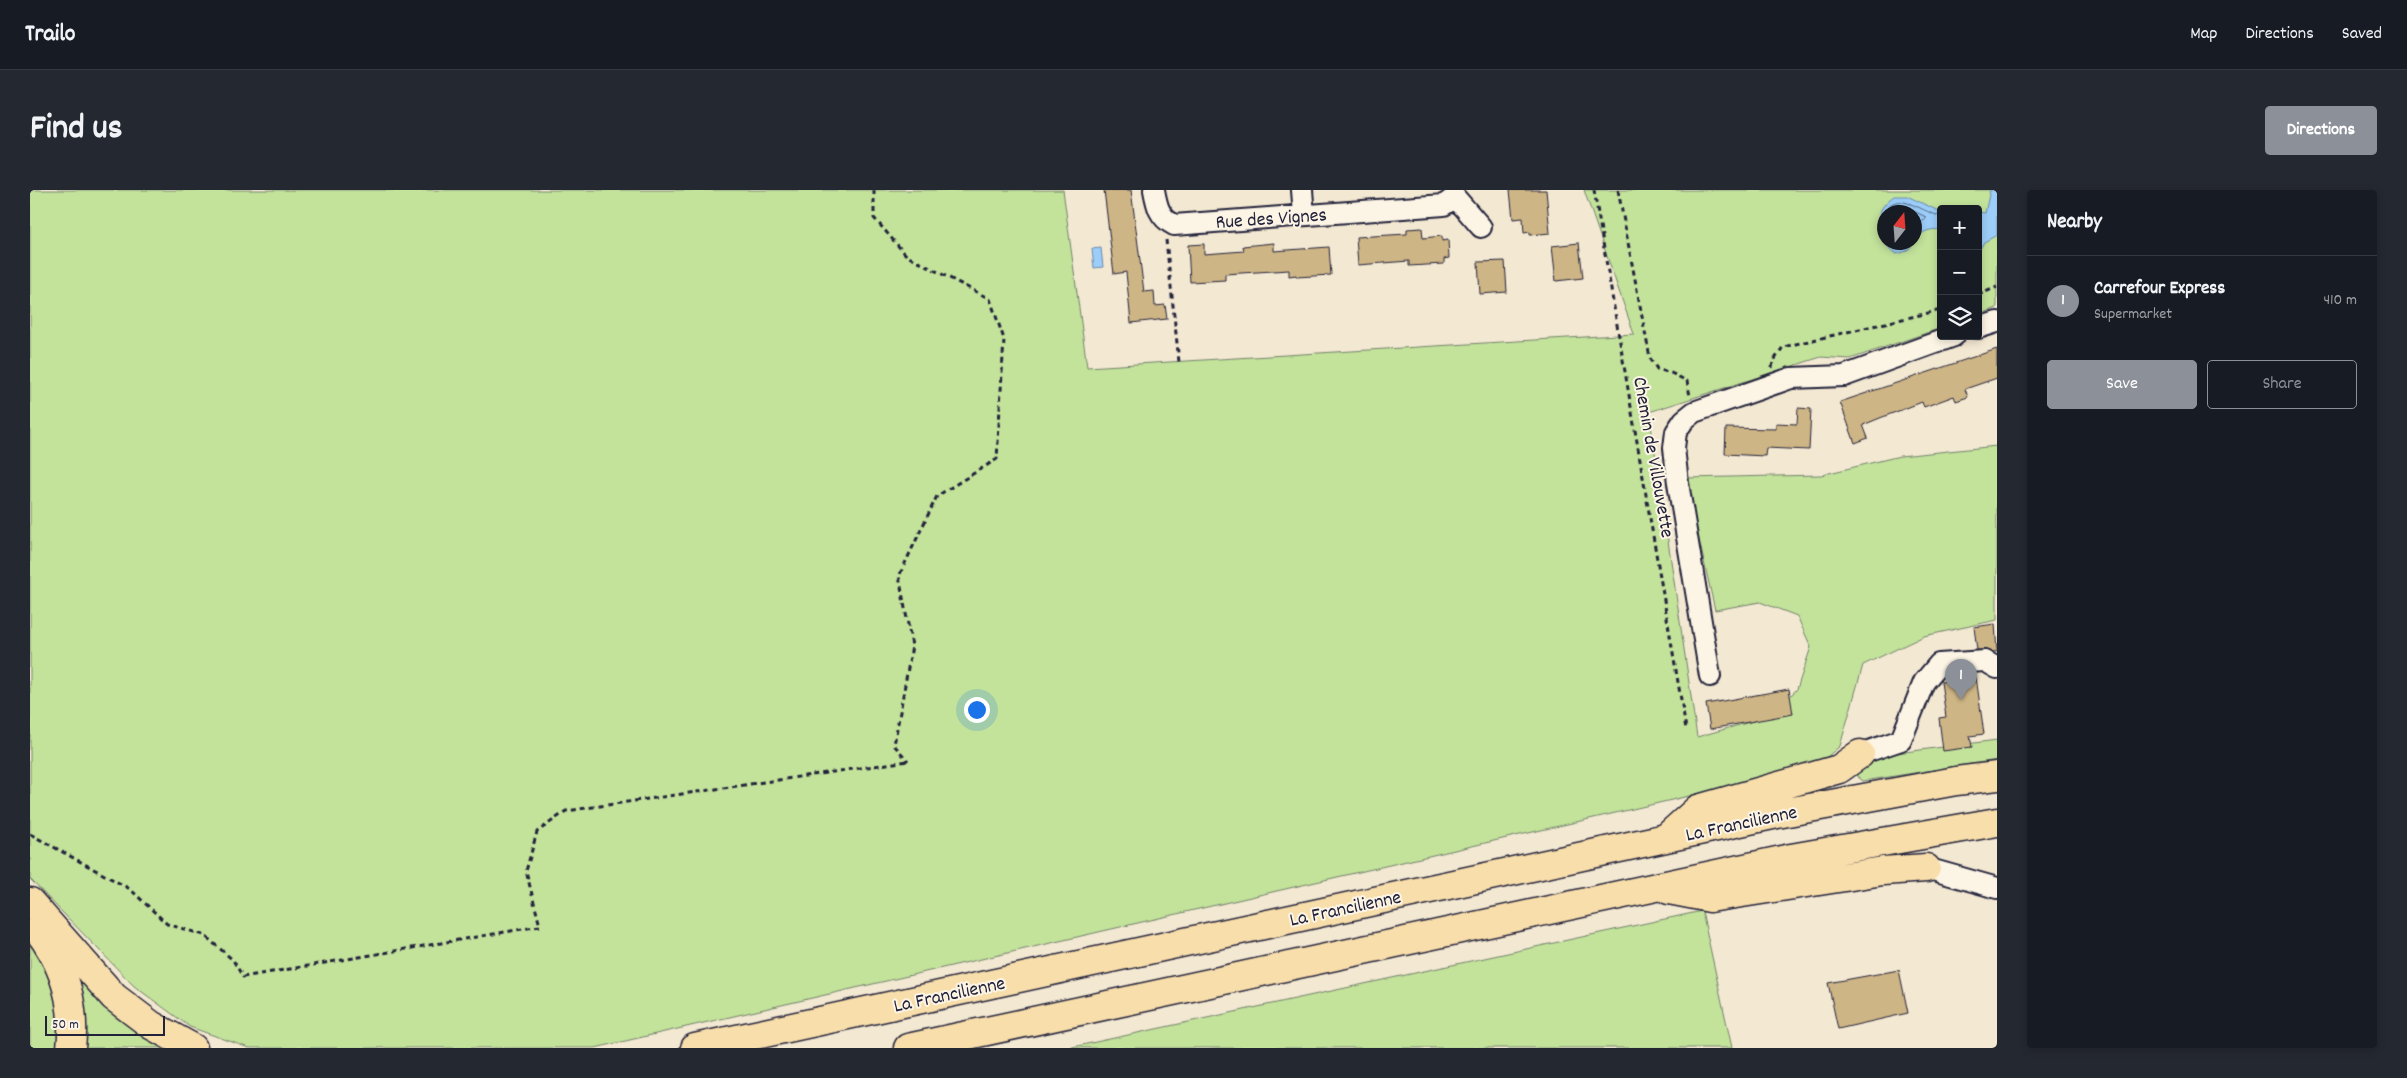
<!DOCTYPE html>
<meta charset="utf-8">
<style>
body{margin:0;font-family:Dekko,sans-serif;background:#242831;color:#f1f3f6}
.controls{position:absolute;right:15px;top:15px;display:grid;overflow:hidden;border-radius:5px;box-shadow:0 2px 8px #0003}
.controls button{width:45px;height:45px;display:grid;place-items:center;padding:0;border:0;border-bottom:1px solid #363941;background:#171b24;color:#f1f3f6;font:25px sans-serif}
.compass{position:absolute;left:1847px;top:15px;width:45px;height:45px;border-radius:50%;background:#171b24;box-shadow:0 2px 8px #0003;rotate:17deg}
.scale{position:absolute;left:15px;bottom:12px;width:120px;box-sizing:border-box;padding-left:5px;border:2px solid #22223b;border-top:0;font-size:14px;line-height:18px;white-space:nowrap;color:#22223b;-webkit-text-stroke:4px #fcf5e5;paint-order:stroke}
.you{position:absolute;left:946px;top:519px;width:18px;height:18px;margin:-12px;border:4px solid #fff;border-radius:50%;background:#1a73e8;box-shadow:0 0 0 8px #1a73e833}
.badge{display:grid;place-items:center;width:32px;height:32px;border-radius:50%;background:#8c9099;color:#fff;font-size:16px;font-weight:700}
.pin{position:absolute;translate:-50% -41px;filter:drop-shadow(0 1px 2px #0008)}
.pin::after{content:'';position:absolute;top:26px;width:18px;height:15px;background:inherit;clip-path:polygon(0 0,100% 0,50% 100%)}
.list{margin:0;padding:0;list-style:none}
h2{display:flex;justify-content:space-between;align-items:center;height:65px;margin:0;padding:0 20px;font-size:21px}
h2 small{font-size:16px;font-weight:400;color:#9ea1a6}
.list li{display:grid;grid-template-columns:32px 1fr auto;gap:15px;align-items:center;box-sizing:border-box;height:90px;padding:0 20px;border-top:1px solid #363941}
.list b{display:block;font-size:19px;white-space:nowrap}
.list p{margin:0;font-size:16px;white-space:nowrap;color:#9ea1a6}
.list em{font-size:16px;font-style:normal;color:#9ea1a6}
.actions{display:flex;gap:10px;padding:15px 20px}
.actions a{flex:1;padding:11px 0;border:1px solid #8c9099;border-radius:5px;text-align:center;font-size:18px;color:#8c9099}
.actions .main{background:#8c9099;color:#fff}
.icon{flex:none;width:28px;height:28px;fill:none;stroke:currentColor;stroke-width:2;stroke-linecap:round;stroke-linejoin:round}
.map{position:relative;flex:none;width:1967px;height:858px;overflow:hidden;border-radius:5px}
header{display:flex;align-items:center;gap:30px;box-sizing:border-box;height:70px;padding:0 25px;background:#171b24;border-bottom:1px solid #363941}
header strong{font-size:24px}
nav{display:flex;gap:28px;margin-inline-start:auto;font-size:18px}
.intro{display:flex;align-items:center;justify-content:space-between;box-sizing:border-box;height:120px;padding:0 30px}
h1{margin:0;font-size:35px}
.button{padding:12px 22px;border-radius:5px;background:#8c9099;color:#fff;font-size:18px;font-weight:700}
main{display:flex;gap:30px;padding:0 30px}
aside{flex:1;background:#171b24;border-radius:5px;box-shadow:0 2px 8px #0003}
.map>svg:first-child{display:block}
</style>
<header>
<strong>Trailo</strong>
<nav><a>Map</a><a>Directions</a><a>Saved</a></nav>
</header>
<div class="intro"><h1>Find us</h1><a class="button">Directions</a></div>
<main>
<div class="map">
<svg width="1967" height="858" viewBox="0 0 1967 858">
<rect width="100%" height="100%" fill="#f3e8d2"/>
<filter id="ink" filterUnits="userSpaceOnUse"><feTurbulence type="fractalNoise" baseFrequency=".02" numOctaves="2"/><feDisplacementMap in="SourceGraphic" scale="10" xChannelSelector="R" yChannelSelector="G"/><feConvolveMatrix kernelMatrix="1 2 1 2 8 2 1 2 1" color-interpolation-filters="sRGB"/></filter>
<g filter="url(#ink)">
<path fill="#c3e39b" stroke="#72826b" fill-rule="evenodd" d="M0,0H1033L1057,177L1604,144L1554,0H1967V118L1948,125V19H1911V138L1820,169L1791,167L1619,222L1667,547L1741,526L1767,499L1781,457L1767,426L1730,412L1685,420L1655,288L1791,285L1870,266L1967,256V430L1894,446L1833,475L1810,556L1785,577L565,858H219L160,837L104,796L0,689ZM1854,22H1884V52H1854Z
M1967,550V570L1833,591L1820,580L1852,565Z
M1672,721L1702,858H1038Z
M0,746C14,776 38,825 29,858H0Z
M29,766L79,820L134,858H48Z"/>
<path fill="#9ccef9" stroke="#6b89ad" d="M1960,0H1967V45L1954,52L1948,62V22L1955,23Z
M1864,6H1877L1911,22V40C1899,38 1891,42 1885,51L1884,22H1854V52L1884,53L1877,61L1867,64C1843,50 1840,22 1864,6Z
M1071,58L1073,77L1064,78L1062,59Z"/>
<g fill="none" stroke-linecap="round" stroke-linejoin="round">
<path stroke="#536787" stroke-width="1" d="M1861,22L1867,17H1875L1896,27L1895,30L1884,34
M1854,43C1852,34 1851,27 1856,19C1870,0 1894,24 1911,26"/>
</g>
<path fill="#ceb585" stroke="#22223b" d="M1074,0H1101L1114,102L1124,101L1125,116L1135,115L1137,129L1101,133L1096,82L1084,84Z
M1480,0H1516L1520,43L1500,45V42L1494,43L1493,28L1483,29Z
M1392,38L1393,48L1412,46V51L1418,50L1419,68L1414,69V74L1379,76V71L1328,75L1326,47L1377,44V39Z
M1244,53V61L1299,57L1301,85L1266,87V85L1259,86V80L1195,84V90L1160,92L1158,55L1174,54V64L1214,61L1213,56Z
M1549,53L1553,88L1526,91L1522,56Z
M1475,71L1477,102L1450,104L1448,72Z
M1967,159V188L1935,199L1938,207L1926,211L1924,206L1894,217L1892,212L1850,228L1833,235L1838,248L1825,253L1810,212Z
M1768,218L1781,219L1779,260L1736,258L1735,266L1695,264L1696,238L1746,239V233L1767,234Z
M1965,434L1967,462L1947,460L1944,437Z
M1946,487L1954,544L1940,546L1942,557L1913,561L1909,528L1916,527L1911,492Z
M1759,499L1763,524L1680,539L1676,514Z
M1869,780L1878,823L1808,839L1798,793Z"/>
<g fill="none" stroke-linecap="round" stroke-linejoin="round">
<g stroke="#22223b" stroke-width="24">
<path id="minor" d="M1124,0C1127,16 1129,27 1144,35L1414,15L1425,7
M1272,0L1274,25
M1425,7L1451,37
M1948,138L1967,132
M1680,486L1648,293L1644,258L1646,242L1654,230L1664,222L1761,188L1814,186L1924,146
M1830,564L1871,550L1894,492L1909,474L1955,471L1967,478
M1896,678L1967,698"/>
</g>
<g stroke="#22223b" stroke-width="31">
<path id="highway" d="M1637,647L1668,619L1809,579L1830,564
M1639,700L1680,708L1853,681L1896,678
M0,712L84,807L121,835L163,858
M8,740C34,774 46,815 41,858
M665,858L1747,624L1926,591L1967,586
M878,858L1761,668L1967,632"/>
</g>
<path stroke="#22223b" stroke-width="3" stroke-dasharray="5 4" stroke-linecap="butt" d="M844,0V28L877,66L960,109L974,149L967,269L907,306L869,386L882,456L864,555L878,571
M1564,0L1656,539
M1588,0L1620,168L1627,179L1641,183L1657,191L1660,206
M1136,50L1149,172
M1948,105L1967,97
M1742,178L1743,172L1753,157L1911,120
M0,644L100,699L137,734L174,745L203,770L213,787L510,736L496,681L507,642L536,621L878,571"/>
<use href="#minor" stroke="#fcf5e5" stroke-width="20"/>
<use href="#highway" stroke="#f8deab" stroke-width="28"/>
</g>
</g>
<g text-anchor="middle" stroke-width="4" stroke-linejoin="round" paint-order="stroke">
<g font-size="20" fill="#22223b" stroke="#fcf5e5">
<text transform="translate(1241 27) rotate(-4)" y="7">Rue des Vignes</text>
<text transform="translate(1625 267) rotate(80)" y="7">Chemin de Villouvette</text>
<text transform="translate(1711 632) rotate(-12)" y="7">La Francilienne</text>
<text transform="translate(1315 717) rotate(-12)" y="7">La Francilienne</text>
<text transform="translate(919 803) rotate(-12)" y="7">La Francilienne</text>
</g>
</g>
</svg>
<div class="controls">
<button>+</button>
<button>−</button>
<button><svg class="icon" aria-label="layers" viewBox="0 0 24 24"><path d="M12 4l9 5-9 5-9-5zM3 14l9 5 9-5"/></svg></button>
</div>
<svg class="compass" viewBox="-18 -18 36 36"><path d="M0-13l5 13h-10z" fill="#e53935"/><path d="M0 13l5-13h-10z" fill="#9ea1a6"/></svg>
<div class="scale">50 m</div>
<div class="you"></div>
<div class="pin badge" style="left:1931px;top:510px">1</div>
</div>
<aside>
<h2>Nearby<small></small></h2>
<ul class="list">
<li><span class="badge">1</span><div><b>Carrefour Express</b><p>Supermarket</p></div><em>410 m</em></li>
</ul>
<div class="actions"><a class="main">Save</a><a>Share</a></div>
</aside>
</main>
